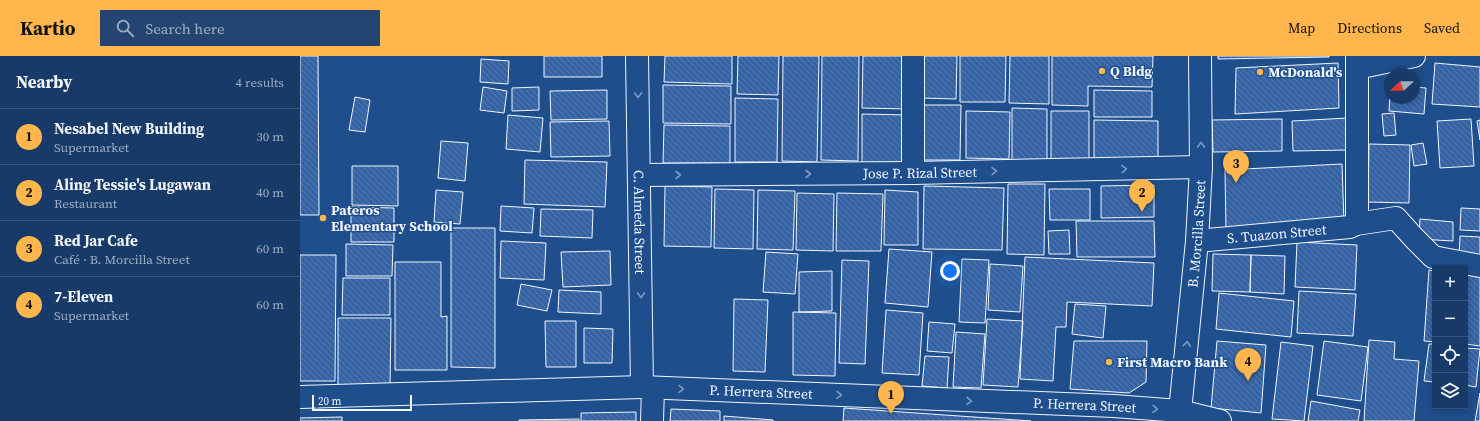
<!DOCTYPE html>
<meta charset="utf-8">
<style>
body{margin:0;font-family:"Source Serif 4",serif;background:#244571;color:#f1f3f6}
.controls{position:absolute;right:12px;bottom:12px;display:grid;overflow:hidden;border-radius:0px;box-shadow:0 2px 6px #0003}
.controls button{width:36px;height:36px;display:grid;place-items:center;padding:0;border:0;border-bottom:1px solid #36547d;background:#173a69;color:#f1f3f6;font:20px sans-serif}
.compass{position:absolute;left:1084px;top:12px;width:36px;height:36px;border-radius:50%;background:#173a69;box-shadow:0 2px 6px #0003;rotate:249deg}
.scale{position:absolute;left:12px;bottom:10px;width:100px;box-sizing:border-box;padding-left:4px;border:2px solid #f2f6ff;border-top:0;font-size:11px;line-height:14px;white-space:nowrap;color:#f2f6ff;-webkit-text-stroke:3px #1f4e8c;paint-order:stroke}
.you{position:absolute;left:650px;top:215px;width:14px;height:14px;margin:-10px;border:3px solid #fff;border-radius:50%;background:#1a73e8;box-shadow:0 0 0 6px #1a73e833}
.badge{display:grid;place-items:center;width:26px;height:26px;border-radius:50%;background:#ffb74d;color:#111;font-size:13px;font-weight:700}
.pin{position:absolute;translate:-50% -33px;filter:drop-shadow(0 1px 2px #0008)}
.pin::after{content:'';position:absolute;top:21px;width:14px;height:12px;background:inherit;clip-path:polygon(0 0,100% 0,50% 100%)}
.list{margin:0;padding:0;list-style:none}
h2{display:flex;justify-content:space-between;align-items:center;height:52px;margin:0;padding:0 16px;font-size:17px}
h2 small{font-size:13px;font-weight:400;color:#9eadc0}
.list li{display:grid;grid-template-columns:26px 1fr auto;gap:12px;align-items:center;box-sizing:border-box;height:56px;padding:0 16px;border-top:1px solid #36547d}
.list b{display:block;font-size:15px;white-space:nowrap}
.list p{margin:0;font-size:13px;white-space:nowrap;color:#9eadc0}
.list em{font-size:13px;font-style:normal;color:#9eadc0}
.icon{flex:none;width:22px;height:22px;fill:none;stroke:currentColor;stroke-width:2;stroke-linecap:round;stroke-linejoin:round}
.map{position:relative;flex:none;width:1180px;height:365px;overflow:hidden}
header{display:flex;align-items:center;gap:24px;box-sizing:border-box;height:56px;padding:0 20px;background:#ffb74d;color:#111}
header strong{font-size:19px}
nav{display:flex;gap:22px;margin-inline-start:auto;font-size:14px}
.search{width:280px;height:36px;background:#244571;display:flex;align-items:center;gap:10px;box-sizing:border-box;padding:0 14px;border-radius:0px;color:#9eadc0;font-size:15px}
main{display:flex}
aside{flex:1;background:#173a69}
.map>svg:first-child{display:block}
</style>
<header>
<strong>Kartio</strong>
<div class="search"><svg class="icon" aria-label="search" viewBox="0 0 24 24"><circle cx="10" cy="10" r="6"/><path d="M15 15l6 6"/></svg>Search here</div>
<nav><a>Map</a><a>Directions</a><a>Saved</a></nav>
</header>
<main>
<aside>
<h2>Nearby<small>4 results</small></h2>
<ul class="list">
<li><span class="badge">1</span><div><b>Nesabel New Building</b><p>Supermarket</p></div><em>30 m</em></li>
<li><span class="badge">2</span><div><b>Aling Tessie's Lugawan</b><p>Restaurant</p></div><em>40 m</em></li>
<li><span class="badge">3</span><div><b>Red Jar Cafe</b><p>Café · B. Morcilla Street</p></div><em>60 m</em></li>
<li><span class="badge">4</span><div><b>7-Eleven</b><p>Supermarket</p></div><em>60 m</em></li>
</ul>
</aside>
<div class="map">
<svg width="1180" height="365" viewBox="0 0 1180 365">
<defs>
<pattern id="building-back-hatch" width="6" height="6" patternUnits="userSpaceOnUse"><rect width="6" height="6" fill="#3563a3"/><path d="M-1 5l2 2M0 0l6 6M5-1l2 2" fill="none" stroke="#537ab1"/></pattern>
</defs>
<rect width="100%" height="100%" fill="#1f4e8c"/>
<path fill="url(#building-back-hatch)" stroke="#f2f6ff" d="M0,0H18L19,159H0Z
M244,0H302V21H244Z
M365,0H432V28L364,26Z
M438,0H479L478,39L437,38Z
M483,0H519L517,106L482,105Z
M522,0H559L558,105L521,104Z
M563,0H609V53L562,52Z
M621,0H657L656,43L621,42Z
M660,0H706L705,46H660Z
M710,0H749V48L709,47Z
M752,0H853L852,31L788,30V50L752,49Z
M918,0H1029V1L918,3Z
M181,3L209,5L208,28L180,26Z
M1038,7L1039,52L935,58L936,12Z
M1135,7L1180,11V51L1132,48Z
M363,29L431,30V68L363,67Z
M183,31L207,35L204,57L180,54Z
M239,31V54L212,55V32Z
M1114,31L1126,32L1124,58L1089,55L1090,38V42H1114Z
M307,34V63L251,64L250,35Z
M794,34L852,35V61H794Z
M55,41L70,44L65,76L49,74Z
M435,42L478,43L477,106H435Z
M622,49H661L660,104H622Z
M712,52L747,53V105H712Z
M666,55L710,56L709,103L666,102Z
M751,55H789V103H751Z
M1094,57L1096,79L1084,80L1082,58Z
M562,58L609,59L608,108L562,107Z
M208,59L243,62L240,96L206,93Z
M1048,62L1049,94L993,95L992,65Z
M982,63V95L913,96L912,64Z
M1171,63L1174,110L1140,112L1137,65Z
M794,64L858,65V103H794Z
M1180,64V84L1177,65Z
M309,65L310,100L251,101L250,66Z
M364,69L430,70V107H363Z
M141,85L168,87L165,125L138,122Z
M1123,87L1127,108L1114,110L1111,89Z
M1069,88L1110,89L1109,147L1068,146Z
M225,104L307,106L305,151L224,148Z
M1042,108L1044,168L926,175L925,114Z
M52,110H98V150L52,149Z
M708,128H745L744,199L707,198Z
M854,129V161L801,162V130Z
M365,130L412,131L411,191L364,190Z
M624,130L704,132L702,194L623,193Z
M415,133L454,134L453,193L414,192Z
M749,133H790V164H750Z
M136,134L163,136L160,168L134,166Z
M458,134L495,135L493,194L457,193Z
M585,134L618,136V189H584Z
M497,137L534,138L533,195L496,194Z
M537,137L583,138L581,195H536Z
M201,150L234,152L232,177L200,175Z
M51,151L94,152V186H51Z
M1161,152L1180,153V175L1160,174Z
M241,153L293,154L292,182L240,180Z
M1120,163L1153,166V185L1119,183Z
M776,165H854L855,201H777Z
M151,172H195V312L151,311Z
M769,174L770,198H749L748,175Z
M1160,180L1180,181V202L1159,201Z
M201,185L246,187L244,224L200,222Z
M997,186L1057,189L1055,234L995,231Z
M46,188L93,189L92,220H46Z
M589,193L632,196L628,251L585,247Z
M310,195L311,229L263,231L261,196Z
M466,196L498,198L495,238L463,236Z
M913,198L951,199L950,236L912,235Z
M0,199H36L35,325H0Z
M951,199L985,200L984,238L950,236Z
M725,201L854,207L852,250L767,246L766,271H756L753,325L720,323Z
M662,203L689,204L685,267L659,266Z
M542,204L569,205L565,308L539,307Z
M95,206H141V261L147,260V314H95Z
M690,208L723,210L720,256L688,254Z
M1165,213L1180,215V290L1165,288Z
M1129,214L1135,215V286L1124,285Z
M532,215V255L499,256V216Z
M43,222H90V259H42Z
M221,228L252,234L247,255L217,249Z
M259,234L301,236V258L258,256Z
M999,235L1056,238L1053,280L997,277Z
M919,237L994,245L991,281L916,273Z
M434,243L468,244L465,316L433,315Z
M775,248L806,250L803,282L772,278Z
M586,254L623,257L619,319L582,317Z
M493,256L536,257L535,320L493,319Z
M38,262H91L90,330L38,329Z
M687,263L723,265L718,331L683,329Z
M245,265H276V311H246Z
M629,266L655,268L652,297L627,295Z
M284,272L313,273L312,307H284Z
M656,276L685,278L681,332L653,331Z
M1069,284L1095,286L1094,303L1119,305L1114,365H1064Z
M774,285H847L846,326L829,337L770,333Z
M917,285L966,289L961,357L911,352Z
M1024,285L1068,291L1061,345L1017,339Z
M981,286L1013,290L1004,365L972,363Z
M1129,288H1135V326L1124,325Z
M1165,292L1180,293L1176,331L1165,329Z
M625,300L649,301L647,332L622,330Z
M1180,337V365H1175Z
M1011,345L1060,354L1058,365H1008Z
M544,352L731,365H543Z
M371,353L420,355V365H370Z
M336,356V365H281V357Z
M424,360L473,364V365H424Z
M42,361V365H0V362Z
M279,363V365H219V364Z"/>
<g fill="none" stroke-linecap="round" stroke-linejoin="round">
<g stroke="#f2f6ff" stroke-width="24">
<g id="minor">
<path d="M613,0V117"/>
<path d="M1057,12L1114,0"/>
<path id="s1" d="M339,119L613,117L901,111"/>
<path d="M1056,168L1057,164V0"/>
<path id="s2" d="M897,185L1050,171L1056,168L1096,162L1114,182L1133,201L1180,210"/>
<path d="M0,341L342,331"/>
<path d="M880,355L920,365"/>
<path d="M352,365L353,332"/>
</g>
</g>
<g stroke="#f2f6ff" stroke-width="24">
<g id="major">
<path id="s3" d="M337,0L342,331L814,350L880,355"/>
<path id="s4" d="M881,365L880,355L897,185L901,111L900,0"/>
</g>
</g>
<use href="#minor" stroke="#1f4e8c" stroke-width="22"/>
<use href="#major" stroke="#1f4e8c" stroke-width="22"/>
</g>
<defs><path id="oneway-chevron" d="M-2-3.5L2.5 0L-2 3.5" fill="none" stroke-width="1.6" stroke-linecap="round" stroke-linejoin="round"/></defs>
<g stroke="#7e9ac0">
<use href="#oneway-chevron" transform="translate(338 39) rotate(89)"/>
<use href="#oneway-chevron" transform="translate(901 89) rotate(-90)"/>
<use href="#oneway-chevron" transform="translate(824 113) rotate(-1)"/>
<use href="#oneway-chevron" transform="translate(694 115) rotate(-1)"/>
<use href="#oneway-chevron" transform="translate(508 118)"/>
<use href="#oneway-chevron" transform="translate(378 119)"/>
<use href="#oneway-chevron" transform="translate(341 239) rotate(89)"/>
<use href="#oneway-chevron" transform="translate(887 288) rotate(-84)"/>
<use href="#oneway-chevron" transform="translate(381 333) rotate(2)"/>
<use href="#oneway-chevron" transform="translate(539 339) rotate(2)"/>
<use href="#oneway-chevron" transform="translate(669 345) rotate(2)"/>
<use href="#oneway-chevron" transform="translate(855 353) rotate(4)"/>
</g>
<g fill="#ffb74d" stroke="#1f4e8c" stroke-width="1.5">
<circle cx="802" cy="15" r="4"/>
<circle cx="960" cy="16" r="4"/>
<circle cx="23" cy="162" r="4"/>
<circle cx="809" cy="306" r="4"/>
</g>
<g text-anchor="middle" stroke-width="3" stroke-linejoin="round" paint-order="stroke">
<g font-size="14" font-weight="bold" fill="#f2f6ff" stroke="#1f4e8c" text-anchor="start">
<text x="810" y="20">Q Bldg</text>
<text x="968" y="21">McDonald's</text>
<text x="31" y="159">Pateros<tspan x="31" dy="16">Elementary School</tspan></text>
<text x="817" y="311">First Macro Bank</text>
</g>
<g font-size="14" fill="#f2f6ff" stroke="#1f4e8c">
<text dy="5" stroke="none"><textPath href="#s1" startOffset="281">Jose P. Rizal Street</textPath></text>
<text dy="5" stroke="none"><textPath href="#s3" startOffset="166">C. Almeda Street</textPath></text>
<text dy="5" stroke="none"><textPath href="#s2" startOffset="80">S. Tuazon Street</textPath></text>
<text dy="5" stroke="none"><textPath href="#s4" startOffset="188">B. Morcilla Street</textPath></text>
<text dy="5" stroke="none"><textPath href="#s3" startOffset="450">P. Herrera Street</textPath></text>
<text dy="5" stroke="none"><textPath href="#s3" startOffset="774">P. Herrera Street</textPath></text>
</g>
</g>
</svg>
<div class="controls">
<button>+</button>
<button>−</button>
<button><svg class="icon" aria-label="locate" viewBox="0 0 24 24"><circle cx="12" cy="12" r="6"/><path d="M12 2v4M12 18v4M2 12h4M18 12h4"/></svg></button>
<button><svg class="icon" aria-label="layers" viewBox="0 0 24 24"><path d="M12 4l9 5-9 5-9-5zM3 14l9 5 9-5"/></svg></button>
</div>
<svg class="compass" viewBox="-18 -18 36 36"><path d="M0-13l5 13h-10z" fill="#e53935"/><path d="M0 13l5-13h-10z" fill="#9eadc0"/></svg>
<div class="scale">20 m</div>
<div class="you"></div>
<div class="pin badge" style="left:591px;top:358px">1</div>
<div class="pin badge" style="left:842px;top:156px">2</div>
<div class="pin badge" style="left:936px;top:127px">3</div>
<div class="pin badge" style="left:948px;top:325px">4</div>
</div>
</main>
